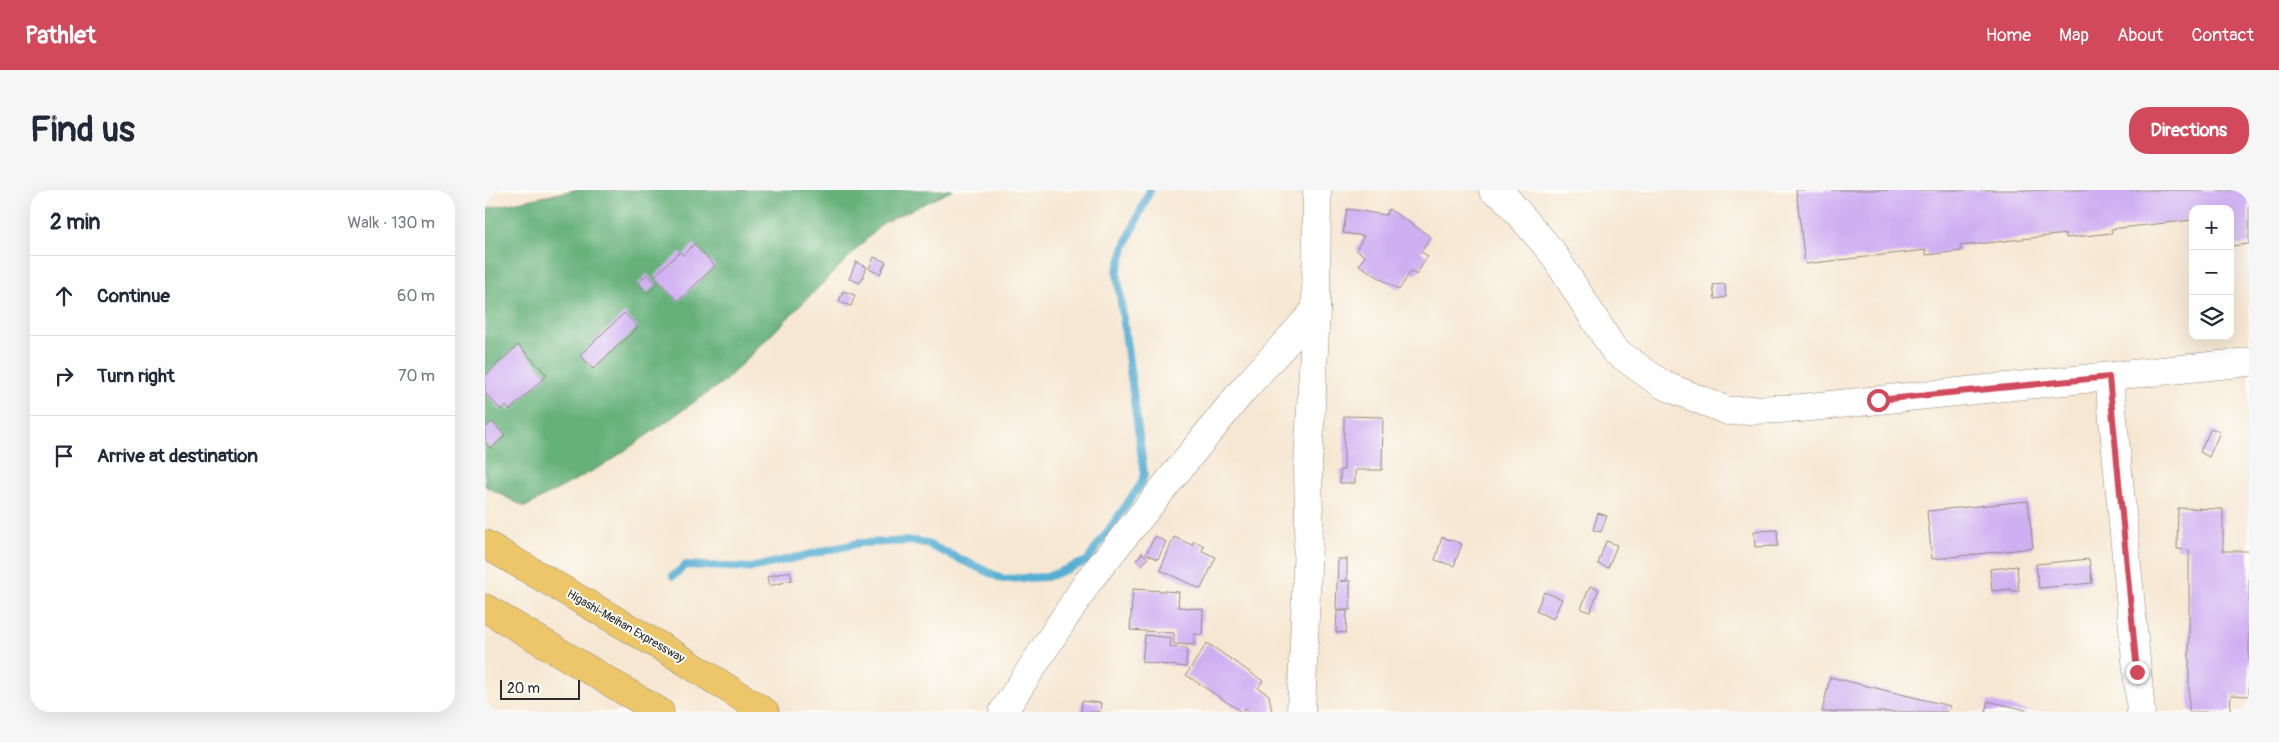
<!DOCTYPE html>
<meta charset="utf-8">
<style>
body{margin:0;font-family:Pangolin,sans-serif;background:#f6f6f7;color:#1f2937}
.controls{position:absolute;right:15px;top:15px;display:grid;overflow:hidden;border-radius:10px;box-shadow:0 5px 20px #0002}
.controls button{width:45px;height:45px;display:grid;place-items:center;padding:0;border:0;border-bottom:1px solid #e0e1e3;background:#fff;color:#1f2937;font:25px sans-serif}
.scale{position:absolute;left:15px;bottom:12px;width:80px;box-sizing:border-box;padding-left:5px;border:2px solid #2b2b2b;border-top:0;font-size:14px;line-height:18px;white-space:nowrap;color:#2b2b2b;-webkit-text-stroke:4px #fdfcf7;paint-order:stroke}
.stop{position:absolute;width:15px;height:15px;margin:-11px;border:4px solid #d1495b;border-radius:50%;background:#fff}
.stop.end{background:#d1495b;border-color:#fff;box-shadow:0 1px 5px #0008}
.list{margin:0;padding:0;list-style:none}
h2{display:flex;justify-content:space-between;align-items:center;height:65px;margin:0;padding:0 20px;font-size:21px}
h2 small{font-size:16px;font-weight:400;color:#747a83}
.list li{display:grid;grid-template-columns:32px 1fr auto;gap:15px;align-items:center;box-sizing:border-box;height:80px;padding:0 20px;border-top:1px solid #e0e1e3}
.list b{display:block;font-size:19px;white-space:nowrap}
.list em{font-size:16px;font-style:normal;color:#747a83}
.icon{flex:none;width:28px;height:28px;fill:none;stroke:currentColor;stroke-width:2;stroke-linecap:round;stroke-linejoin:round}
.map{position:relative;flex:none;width:1764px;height:522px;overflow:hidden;border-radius:20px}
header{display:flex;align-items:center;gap:30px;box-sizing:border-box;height:70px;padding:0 25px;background:#d1495b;color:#fff}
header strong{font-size:24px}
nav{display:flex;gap:28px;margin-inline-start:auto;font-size:18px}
.intro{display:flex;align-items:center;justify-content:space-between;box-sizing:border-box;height:120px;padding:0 30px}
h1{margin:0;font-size:35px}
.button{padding:12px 22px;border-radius:20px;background:#d1495b;color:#fff;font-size:18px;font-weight:700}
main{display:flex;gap:30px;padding:0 30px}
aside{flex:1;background:#fff;border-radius:20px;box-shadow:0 5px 20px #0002}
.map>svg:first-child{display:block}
</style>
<header>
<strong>Pathlet</strong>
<nav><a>Home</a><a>Map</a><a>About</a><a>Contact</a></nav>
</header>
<div class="intro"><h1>Find us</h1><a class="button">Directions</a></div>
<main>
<aside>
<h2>2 min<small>Walk · 130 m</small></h2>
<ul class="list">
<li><svg class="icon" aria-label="ahead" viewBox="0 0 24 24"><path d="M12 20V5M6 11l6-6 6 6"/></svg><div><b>Continue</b></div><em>60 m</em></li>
<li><svg class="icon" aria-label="right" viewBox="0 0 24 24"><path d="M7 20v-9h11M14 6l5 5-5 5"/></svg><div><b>Turn right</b></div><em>70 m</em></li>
<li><svg class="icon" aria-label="arrive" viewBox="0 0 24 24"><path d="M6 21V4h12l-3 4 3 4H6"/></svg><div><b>Arrive at destination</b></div></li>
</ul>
</aside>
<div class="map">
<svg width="1764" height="522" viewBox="0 0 1764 522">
<rect width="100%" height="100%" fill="#fdfcf7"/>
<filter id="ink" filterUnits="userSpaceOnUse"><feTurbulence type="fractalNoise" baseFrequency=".02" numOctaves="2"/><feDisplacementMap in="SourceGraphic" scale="10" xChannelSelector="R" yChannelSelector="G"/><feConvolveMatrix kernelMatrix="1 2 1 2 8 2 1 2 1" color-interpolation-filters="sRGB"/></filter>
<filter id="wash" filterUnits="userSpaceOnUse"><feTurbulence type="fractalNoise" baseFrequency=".0096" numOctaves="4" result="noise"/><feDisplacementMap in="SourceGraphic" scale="20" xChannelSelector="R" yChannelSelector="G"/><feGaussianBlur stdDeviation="1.12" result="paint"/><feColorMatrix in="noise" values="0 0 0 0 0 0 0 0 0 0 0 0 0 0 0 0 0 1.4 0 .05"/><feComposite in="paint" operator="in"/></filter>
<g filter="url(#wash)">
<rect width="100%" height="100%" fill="#f6e7d2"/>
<path fill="#66b17a" stroke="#486e52" d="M90,0H468L398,33L241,190L122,273L40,317L0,296V22L4,18Z"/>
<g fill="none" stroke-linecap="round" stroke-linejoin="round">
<path stroke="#56afd3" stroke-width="8" d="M188,386L201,375L266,378L374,353L429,351L440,353L518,389L562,387L602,371L656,294L659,284L632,82L640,56L665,0"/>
</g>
<g id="blocks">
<path fill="#cfaff2" d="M1311,0H1764V54L1745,56V19H1708V30L1626,39L1627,43L1581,48V44L1475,56L1476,61L1441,65V60L1320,74Z
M862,19L901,25L904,19L946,47L936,62L943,66L931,85L926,81L914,100L874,75L880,66L871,60L879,46L858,43Z
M209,54L230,76L193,111L169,86L195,62L198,65Z
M389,67L401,72L395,84L384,79Z
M371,72L382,77L375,93L364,89Z
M162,84L172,94L162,103L153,93Z
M1240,94L1241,107L1230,109L1228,95Z
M358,101L370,105L366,116L354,112Z
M139,123L153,137L108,179L95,165Z
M33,155L62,185L25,220L21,216L16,220L0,203V186Z
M859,226L898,227L897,280H870V293H855V280H859Z
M7,232L20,245L6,259L0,253V239Z
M1726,238L1735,242L1724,267L1715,262Z
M1543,311L1548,358L1447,369L1442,321Z
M1693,318L1738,319V361H1764V506L1746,505L1745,522H1704V360L1692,359Z
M1113,323L1122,326L1116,342L1108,340Z
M1292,340L1293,356L1270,357L1269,341Z
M670,346L681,352L673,369L661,364Z
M689,347L707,355L709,351L719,356L717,361L731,367L716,399L675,380Z
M957,347L977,354L969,376L950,370Z
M1121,351L1132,355L1123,378L1113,374Z
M657,363L663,368L657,375L651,370Z
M853,369H862V390L855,391H865V420H851Z
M1604,369L1607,393L1554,398L1551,374Z
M1532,376L1534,401H1527L1526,399L1507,401L1505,379Z
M305,381L307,390L284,396L282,387Z
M1105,396L1114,399L1105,422L1096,419Z
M648,399L694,402L693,417L718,419L717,445L709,444V455L689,454V443L645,440Z
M1059,402L1077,409L1068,429L1051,421Z
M852,421H862L861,443L851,442Z
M660,445L686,448L685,457L702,458L701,477L657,472Z
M722,453L778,491L773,498L784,505L787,522H765L760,518L757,522L701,485Z
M1345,487L1465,516L1463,522H1337Z
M597,511L616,513L615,522H596Z
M1503,511L1545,521L1544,522H1500Z"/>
</g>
</g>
<g filter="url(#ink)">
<use href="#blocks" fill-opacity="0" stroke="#90897e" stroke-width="1"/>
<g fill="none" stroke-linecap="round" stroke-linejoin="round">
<g stroke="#90897e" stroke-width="29">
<path id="minor" d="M518,522L604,390L758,200L831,120"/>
</g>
<g stroke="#90897e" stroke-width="29">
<path id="tertiary" d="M1008,0L1018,5L1067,62L1129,160L1178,195L1243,221L1316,218L1764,172
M1624,187L1656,522
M816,522L824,331L823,276L831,120L832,0"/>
</g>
<g stroke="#90897e" stroke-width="29">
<path id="motorway" d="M0,354L190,465L280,522
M0,418L175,522"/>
</g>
<use href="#minor" stroke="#fff" stroke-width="28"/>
<use href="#tertiary" stroke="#fff" stroke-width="28"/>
<use href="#motorway" stroke="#ecc669" stroke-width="28"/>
</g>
</g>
<g fill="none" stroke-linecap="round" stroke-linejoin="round" filter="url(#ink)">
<path stroke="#d1495b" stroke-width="6" d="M1393,210L1624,187L1652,482"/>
</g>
<g text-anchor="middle" stroke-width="4" stroke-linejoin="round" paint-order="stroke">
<g font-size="12" fill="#2b2b2b" stroke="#fdfcf7">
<text transform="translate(141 436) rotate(30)" y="4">Higashi-Meihan Expressway</text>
</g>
</g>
</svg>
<div class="controls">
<button>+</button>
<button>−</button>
<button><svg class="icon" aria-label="layers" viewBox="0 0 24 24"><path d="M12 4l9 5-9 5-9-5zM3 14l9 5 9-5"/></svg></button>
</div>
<div class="scale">20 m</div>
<div class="stop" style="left:1393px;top:210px"></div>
<div class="stop end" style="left:1652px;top:482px"></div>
</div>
</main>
